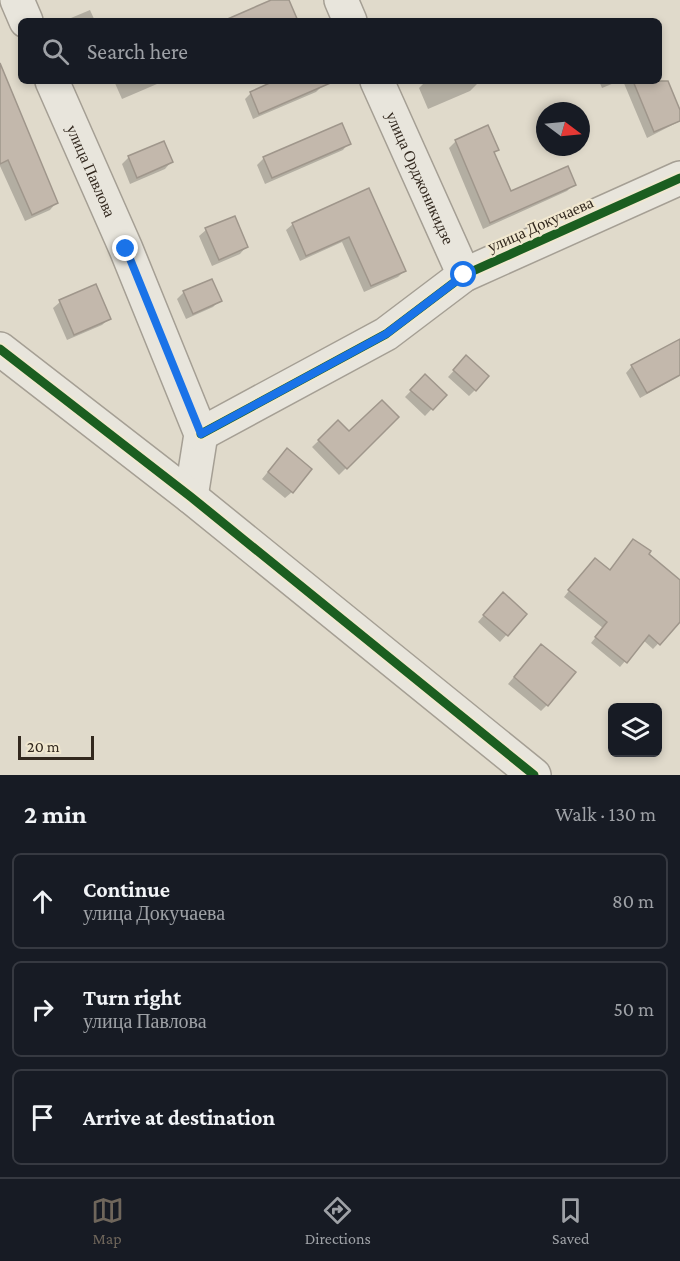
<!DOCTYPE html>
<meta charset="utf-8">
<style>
body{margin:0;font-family:"Crimson Pro",serif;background:#20242c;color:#f1f3f6}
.controls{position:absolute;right:18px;bottom:18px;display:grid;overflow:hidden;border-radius:9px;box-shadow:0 3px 9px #0003}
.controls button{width:54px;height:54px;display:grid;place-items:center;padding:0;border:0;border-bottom:2px solid #363941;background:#171b24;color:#f1f3f6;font:30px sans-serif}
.compass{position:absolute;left:536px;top:102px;width:54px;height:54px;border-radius:50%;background:#171b24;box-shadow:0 3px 9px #0003;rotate:106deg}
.scale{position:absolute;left:18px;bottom:15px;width:76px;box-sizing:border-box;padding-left:6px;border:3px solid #32281e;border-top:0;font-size:16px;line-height:21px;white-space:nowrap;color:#32281e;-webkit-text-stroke:4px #f1e8d0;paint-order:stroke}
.stop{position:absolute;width:18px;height:18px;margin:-14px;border:4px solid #1a73e8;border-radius:50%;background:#fff}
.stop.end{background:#1a73e8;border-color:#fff;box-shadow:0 2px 6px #0008}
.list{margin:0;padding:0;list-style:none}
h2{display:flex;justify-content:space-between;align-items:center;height:78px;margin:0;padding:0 24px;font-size:26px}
h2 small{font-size:20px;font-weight:400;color:#9ea1a6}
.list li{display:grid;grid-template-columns:39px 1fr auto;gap:18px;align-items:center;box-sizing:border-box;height:96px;margin:0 12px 12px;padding:0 12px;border:2px solid #363941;border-radius:9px}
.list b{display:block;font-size:22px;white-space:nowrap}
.list p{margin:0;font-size:20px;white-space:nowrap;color:#9ea1a6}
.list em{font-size:20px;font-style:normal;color:#9ea1a6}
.icon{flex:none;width:33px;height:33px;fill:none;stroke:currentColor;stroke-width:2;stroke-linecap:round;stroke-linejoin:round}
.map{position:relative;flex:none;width:680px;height:775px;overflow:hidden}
.search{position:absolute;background:#171b24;box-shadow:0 3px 9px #0003;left:18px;right:18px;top:18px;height:66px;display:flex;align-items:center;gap:15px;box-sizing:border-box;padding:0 21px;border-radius:9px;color:#9ea1a6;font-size:22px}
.sheet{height:402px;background:#171b24}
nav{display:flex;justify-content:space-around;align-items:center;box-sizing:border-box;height:84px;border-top:2px solid #363941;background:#171b24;font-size:16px;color:#9ea1a6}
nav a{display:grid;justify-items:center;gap:3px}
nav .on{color:#6f665b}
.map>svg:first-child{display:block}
</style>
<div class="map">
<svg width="680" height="775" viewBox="0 0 680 775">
<rect width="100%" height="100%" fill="#e0dacb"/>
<path fill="#0003" d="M90,10L95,21H68L71,18Z
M0,67L56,203L50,210L25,221L0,166Z
M659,80L667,99L680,113V121L647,138L623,81Z
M114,81H164L122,99Z
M278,81H320L322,86L316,92L253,119L245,99L251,93Z
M426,81H476L477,84L470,91L428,109L419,88Z
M599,81H619L602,88Z
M341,125L349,143L343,150L265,184L257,165L263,159Z
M456,141L497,149L493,154L510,193L574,184L567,191L483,229L449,148Z
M163,143L171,162L165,169L130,184L122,164L128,158Z
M368,190L405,270L398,277L364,292L342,242L300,261L286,230L293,224Z
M206,230L246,247L240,254L212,266L199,236Z
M184,292L220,300L213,307L186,319L177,299Z
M60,302L109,319L102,325L67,340L53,308Z
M680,340V376L640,398L626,373L632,366Z
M460,364L475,390L469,396L448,377Z
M425,376L445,395L425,416L405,397Z
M397,417L339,475L312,447L338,422L349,433Z
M280,457L292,492L285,498L262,479Z
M633,541L680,581V620L653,649L643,640L620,667L591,643L603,628L564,597L589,565L609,571Z
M496,601L525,614L500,642L478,622Z
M535,652L547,705L541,711L508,684Z"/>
<path fill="#c3b8ac" stroke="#9f968b" stroke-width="1.5" d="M271,0H289L298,21H223Z
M0,63L58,203L32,215L8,160L0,164Z
M274,81H335L259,114L250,92Z
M633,81H668L680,110V121L654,132Z
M342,123L351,144L272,178L263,157Z
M488,125L499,150L494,152L511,191L568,166L576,185L490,223L455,140Z
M164,141L173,162L137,178L128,156Z
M369,188L406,271L371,286L349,237L306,256L292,223Z
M235,216L248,247L219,260L205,228Z
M212,279L222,301L193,314L183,291Z
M96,284L111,319L74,335L59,300Z
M680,339V375L647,393L631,365Z
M466,355L489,376L476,391L453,370Z
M425,374L447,395L433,410L410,390Z
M382,400L399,417L347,469L318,440L338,420L349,431Z
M287,448L312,469L293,493L268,472Z
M633,539L651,551L649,554L680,580V622L660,645L649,635L627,663L595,637L607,622L568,590L595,558L610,570Z
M503,592L527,614L508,636L483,615Z
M541,644L576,672L548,706L514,677Z"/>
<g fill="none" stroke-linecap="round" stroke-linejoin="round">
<g stroke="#a59f94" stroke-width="36">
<g id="minor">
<path d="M17,0L26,21"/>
<path d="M341,0L350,21"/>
<path id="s1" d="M52,81L126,249L201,434L191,497"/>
<path id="s2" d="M377,81L464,275"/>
<path d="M0,349L191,497L534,775"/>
<path d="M201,434L386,334L464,275L680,178"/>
</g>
</g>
<use href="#minor" stroke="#e8e5dc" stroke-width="33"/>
<g stroke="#f1e8d0" stroke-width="13">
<path id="cycleway" d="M0,349L191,497L534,775
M201,434L386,334L464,275L680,178"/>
</g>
<use href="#cycleway" stroke="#1b5e20" stroke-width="9"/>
</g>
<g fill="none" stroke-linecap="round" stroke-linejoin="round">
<path stroke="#1a73e8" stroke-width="8" d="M126,249L201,434L386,334L464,275"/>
</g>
<g text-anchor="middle" stroke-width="4.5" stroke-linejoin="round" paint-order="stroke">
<g font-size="16" fill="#32281e" stroke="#f1e8d0">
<text dy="6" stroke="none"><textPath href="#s1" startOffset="98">улица Павлова</textPath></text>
<text dy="6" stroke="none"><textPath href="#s2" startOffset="106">улица Орджоникидзе</textPath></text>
<text transform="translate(540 224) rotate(-24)" y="6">улица Докучаева</text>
</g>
</g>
</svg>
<div class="controls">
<button><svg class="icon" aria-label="layers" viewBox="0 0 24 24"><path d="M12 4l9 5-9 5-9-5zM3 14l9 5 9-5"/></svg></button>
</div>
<svg class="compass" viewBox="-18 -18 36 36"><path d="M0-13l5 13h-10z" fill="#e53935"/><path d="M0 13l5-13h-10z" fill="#9ea1a6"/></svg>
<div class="scale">20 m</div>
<div class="stop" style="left:464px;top:275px"></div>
<div class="stop end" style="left:126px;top:249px"></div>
<div class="search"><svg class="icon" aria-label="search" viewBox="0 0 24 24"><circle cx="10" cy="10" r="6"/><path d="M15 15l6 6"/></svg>Search here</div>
</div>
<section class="sheet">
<h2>2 min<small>Walk · 130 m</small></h2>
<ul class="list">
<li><svg class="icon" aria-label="ahead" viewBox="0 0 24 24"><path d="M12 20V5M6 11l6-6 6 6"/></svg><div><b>Continue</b><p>улица Докучаева</p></div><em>80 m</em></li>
<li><svg class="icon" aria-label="right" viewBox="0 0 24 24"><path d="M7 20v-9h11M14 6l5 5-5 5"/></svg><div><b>Turn right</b><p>улица Павлова</p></div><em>50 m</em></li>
<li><svg class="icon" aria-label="arrive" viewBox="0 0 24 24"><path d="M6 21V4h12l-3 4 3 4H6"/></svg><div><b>Arrive at destination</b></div></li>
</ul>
</section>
<nav>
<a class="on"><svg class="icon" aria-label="map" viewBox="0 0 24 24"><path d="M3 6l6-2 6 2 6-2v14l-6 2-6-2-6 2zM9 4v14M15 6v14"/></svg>Map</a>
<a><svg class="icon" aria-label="directions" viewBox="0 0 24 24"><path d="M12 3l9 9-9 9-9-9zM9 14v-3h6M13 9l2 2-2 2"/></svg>Directions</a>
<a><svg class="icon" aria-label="saved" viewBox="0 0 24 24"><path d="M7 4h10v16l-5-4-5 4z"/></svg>Saved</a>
</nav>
